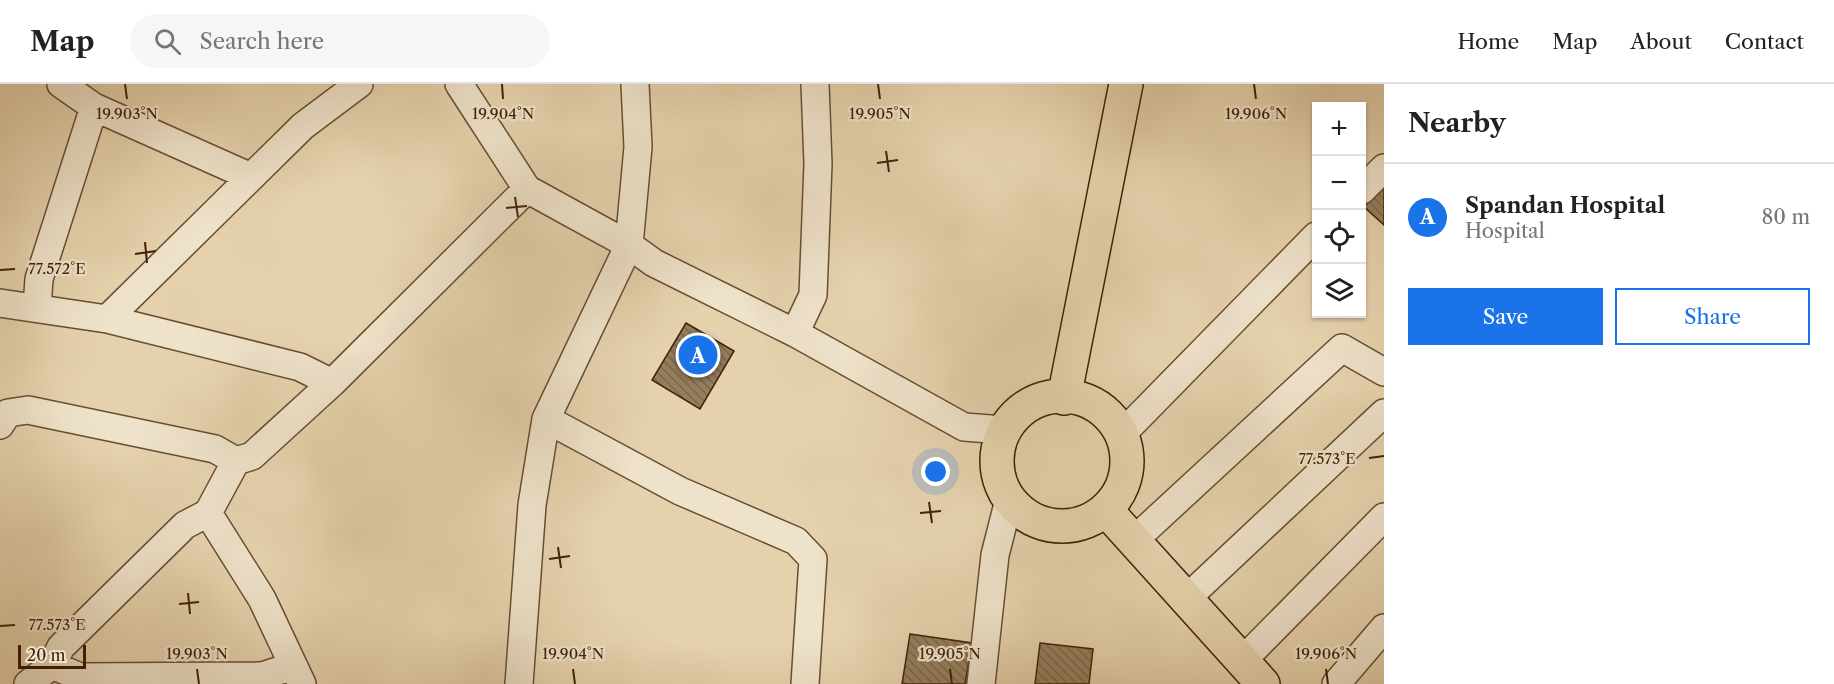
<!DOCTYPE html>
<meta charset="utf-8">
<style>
body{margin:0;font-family:"Libre Caslon Text",serif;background:#f6f6f6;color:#222}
.controls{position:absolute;right:18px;top:18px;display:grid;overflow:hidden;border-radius:0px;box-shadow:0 2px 4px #0004}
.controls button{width:54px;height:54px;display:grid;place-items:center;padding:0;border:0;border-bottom:2px solid #e0e0e0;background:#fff;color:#222;font:30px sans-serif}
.scale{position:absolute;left:18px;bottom:15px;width:68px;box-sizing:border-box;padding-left:6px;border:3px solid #3f2206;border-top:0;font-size:16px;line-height:21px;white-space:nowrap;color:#3f2206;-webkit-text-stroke:4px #eee2ca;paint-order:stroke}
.you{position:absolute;left:936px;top:388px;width:21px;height:21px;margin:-15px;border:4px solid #fff;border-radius:50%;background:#1a73e8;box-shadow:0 0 0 9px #1a73e833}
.badge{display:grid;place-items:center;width:39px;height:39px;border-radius:50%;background:#1a73e8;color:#fff;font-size:20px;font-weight:700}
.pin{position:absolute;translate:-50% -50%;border:3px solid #fff;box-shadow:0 2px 6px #0006}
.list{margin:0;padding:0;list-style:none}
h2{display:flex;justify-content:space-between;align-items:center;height:78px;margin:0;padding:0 24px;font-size:26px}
h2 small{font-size:20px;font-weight:400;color:#767676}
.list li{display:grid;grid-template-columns:39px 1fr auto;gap:18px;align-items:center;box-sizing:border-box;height:108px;padding:0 24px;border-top:2px solid #e0e0e0}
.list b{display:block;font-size:22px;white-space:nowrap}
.list p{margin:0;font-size:20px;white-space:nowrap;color:#767676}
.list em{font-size:20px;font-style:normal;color:#767676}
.actions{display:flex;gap:12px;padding:18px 24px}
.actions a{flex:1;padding:14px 0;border:2px solid #1a73e8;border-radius:0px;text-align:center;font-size:21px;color:#1a73e8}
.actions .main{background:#1a73e8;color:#fff}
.icon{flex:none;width:33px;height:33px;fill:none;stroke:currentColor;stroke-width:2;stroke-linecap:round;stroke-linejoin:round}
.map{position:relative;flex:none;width:1384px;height:600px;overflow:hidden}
header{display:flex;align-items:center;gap:36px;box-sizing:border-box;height:84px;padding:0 30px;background:#fff;border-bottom:2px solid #e0e0e0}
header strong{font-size:28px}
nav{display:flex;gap:33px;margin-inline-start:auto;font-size:21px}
.search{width:420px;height:54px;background:#f6f6f6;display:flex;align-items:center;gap:15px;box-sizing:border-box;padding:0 21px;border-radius:33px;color:#767676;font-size:22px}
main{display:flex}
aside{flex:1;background:#fff}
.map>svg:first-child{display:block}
</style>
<header>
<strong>Map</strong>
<div class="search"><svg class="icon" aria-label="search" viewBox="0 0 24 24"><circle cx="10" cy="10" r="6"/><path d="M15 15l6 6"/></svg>Search here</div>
<nav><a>Home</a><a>Map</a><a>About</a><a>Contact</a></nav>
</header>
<main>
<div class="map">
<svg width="1384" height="600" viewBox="0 0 1384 600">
<defs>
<pattern id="building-back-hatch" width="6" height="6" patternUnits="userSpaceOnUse" patternTransform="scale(1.5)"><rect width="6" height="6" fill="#957e5d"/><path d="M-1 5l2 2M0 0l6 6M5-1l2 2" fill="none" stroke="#7b674b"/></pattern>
</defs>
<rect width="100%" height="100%" fill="#e5d2ad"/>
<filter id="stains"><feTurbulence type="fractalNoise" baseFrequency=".00333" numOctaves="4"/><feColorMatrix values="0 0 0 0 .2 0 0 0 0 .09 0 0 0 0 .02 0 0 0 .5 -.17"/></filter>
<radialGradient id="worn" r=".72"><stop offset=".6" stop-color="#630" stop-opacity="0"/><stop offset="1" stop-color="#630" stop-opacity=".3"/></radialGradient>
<path fill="url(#building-back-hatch)" stroke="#3f2206" stroke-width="1.5" d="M1384,100V141L1364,123Z
M686,239L734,267L700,325L652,296Z
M910,550L972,559L965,600H902Z
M1040,559L1093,565L1089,600H1035Z"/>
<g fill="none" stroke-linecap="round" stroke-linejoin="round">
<g stroke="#684e30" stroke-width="30">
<path id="minor" d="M61,0L94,23L251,93
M459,0L527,105L629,161L654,179L795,249L964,343L1004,346
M1362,106L1384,84
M0,219L107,235L300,283L332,299
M37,224L39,195L94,23
M107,235L303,42L359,0
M795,249L813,211L818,80L815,0
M546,335L680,407L796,457L813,475L805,600
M0,341L8,329L28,326L215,365L236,377
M1121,351L1316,152
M1133,457L1342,264L1384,288
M1186,515L1384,329
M1242,577L1384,433
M52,581L80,593L262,592L293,582
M28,600L52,581L61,563L185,441L208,429
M302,600L262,515L208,429L236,377L252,372L332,299L527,105
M519,600L532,421L546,335L629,161L638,63L635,0
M981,600L995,471L1009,416
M1336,600L1384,544"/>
</g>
<g stroke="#3f2206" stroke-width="36">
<path id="major" d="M997 377a65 65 0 1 1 130 0a65 65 0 1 1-130 0Z
M1064,314L1126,0
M1106,426L1263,600"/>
</g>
<use href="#minor" stroke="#eee2ca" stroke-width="27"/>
<use href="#major" stroke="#e5d2ad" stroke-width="33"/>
</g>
<path fill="none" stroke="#3f2206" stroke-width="2" d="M125,0L127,15M502,0L503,15M878,0L880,15M1254,0L1256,15M886,67L889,88M877,79L898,76M515,113L518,133M506,124L527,122M145,158L147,179M135,170L156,167M0,186L15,185M1369,374L1384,372M929,418L932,439M920,429L941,427M558,463L561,484M549,475L570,472M188,509L190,530M179,520L199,518M0,542L15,541M197,585L199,600M573,585L575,600M950,585L952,600M1326,585L1328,600"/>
<g font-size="15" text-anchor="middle" fill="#3f2206" stroke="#eee2ca" stroke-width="4.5" stroke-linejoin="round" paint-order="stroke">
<text x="127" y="35">19.903°N</text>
<text x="503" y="35">19.904°N</text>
<text x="880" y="35">19.905°N</text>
<text x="1256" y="35">19.906°N</text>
<text x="57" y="190">77.572°E</text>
<text x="1327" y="380">77.573°E</text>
<text x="57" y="546">77.573°E</text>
<text x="197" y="575">19.903°N</text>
<text x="573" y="575">19.904°N</text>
<text x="950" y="575">19.905°N</text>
<text x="1326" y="575">19.906°N</text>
</g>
<rect width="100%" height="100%" filter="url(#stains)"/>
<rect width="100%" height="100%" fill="url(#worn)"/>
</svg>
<div class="controls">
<button>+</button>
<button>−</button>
<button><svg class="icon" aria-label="locate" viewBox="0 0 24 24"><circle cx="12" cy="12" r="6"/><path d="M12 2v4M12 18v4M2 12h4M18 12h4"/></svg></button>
<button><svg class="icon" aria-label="layers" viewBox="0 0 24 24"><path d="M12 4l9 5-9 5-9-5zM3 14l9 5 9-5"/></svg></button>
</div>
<div class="scale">20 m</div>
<div class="you"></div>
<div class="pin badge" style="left:698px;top:271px">A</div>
</div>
<aside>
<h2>Nearby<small></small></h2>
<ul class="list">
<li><span class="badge">A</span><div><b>Spandan Hospital</b><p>Hospital</p></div><em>80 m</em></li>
</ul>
<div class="actions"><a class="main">Save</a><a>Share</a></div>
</aside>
</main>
